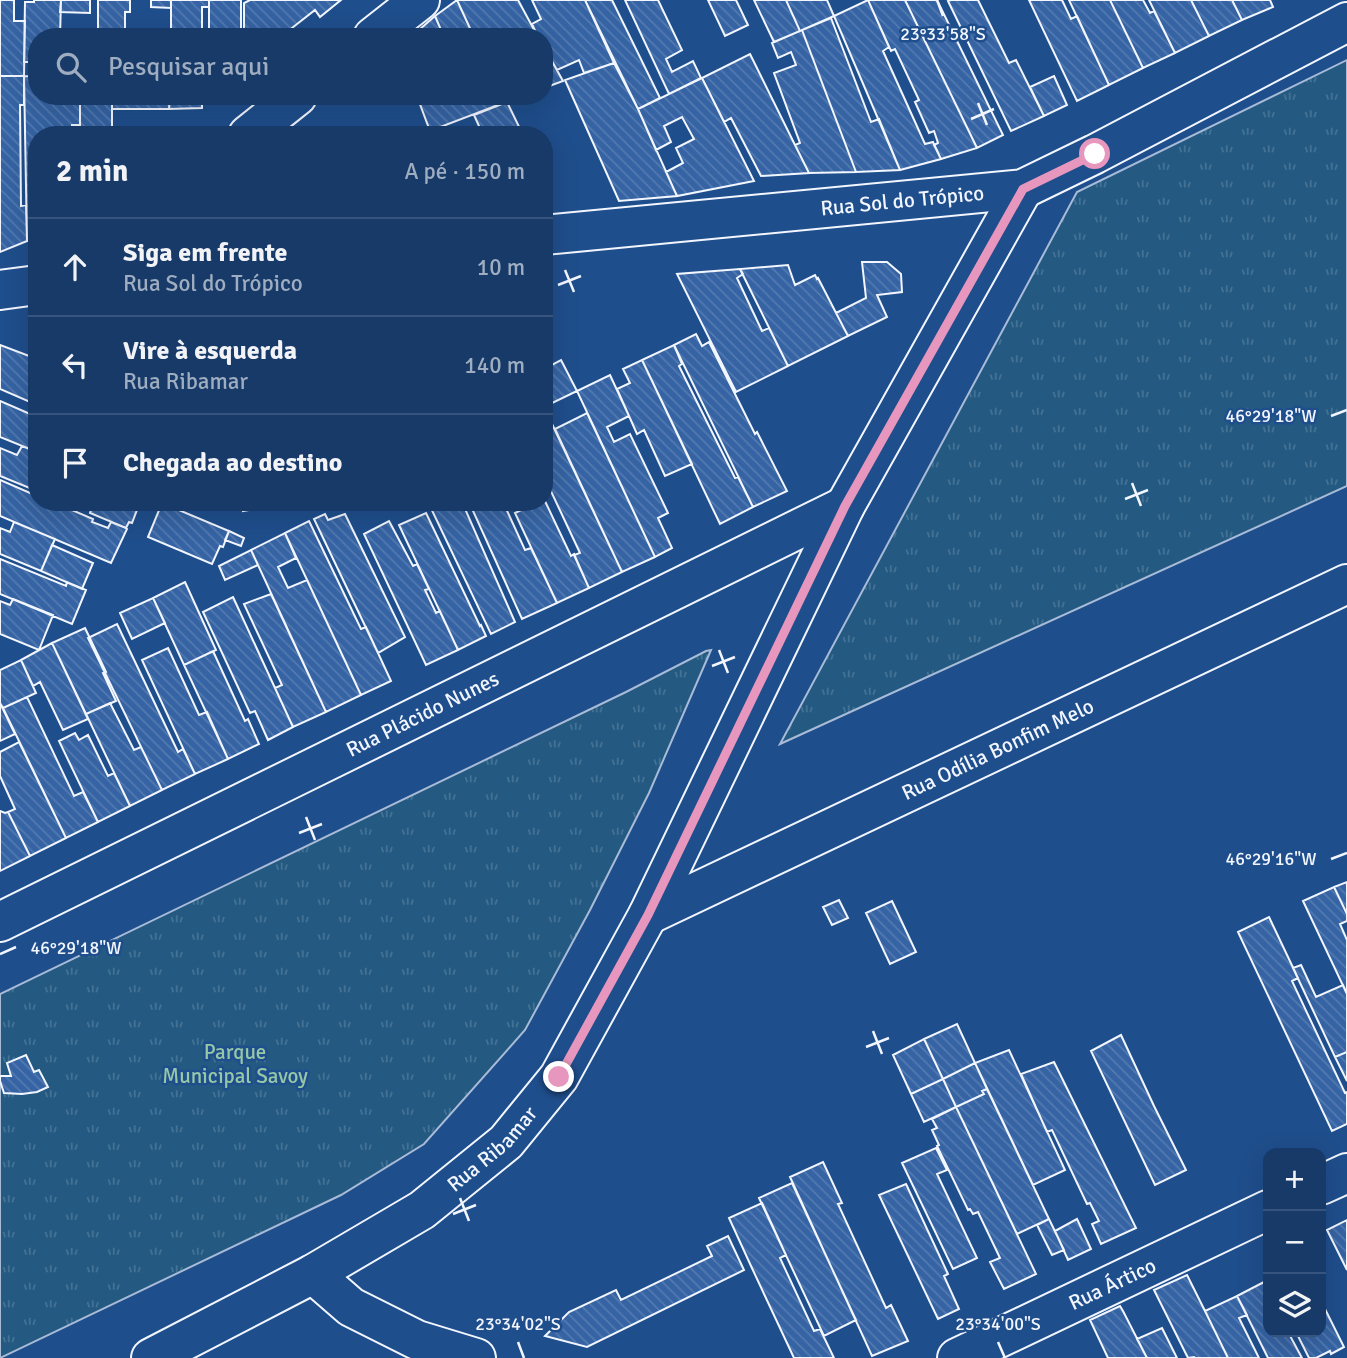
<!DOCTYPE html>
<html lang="pt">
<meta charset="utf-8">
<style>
body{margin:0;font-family:Signika,sans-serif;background:#20416f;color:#f1f3f6}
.controls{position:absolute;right:21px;bottom:21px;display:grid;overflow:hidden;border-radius:14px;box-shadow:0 7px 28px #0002}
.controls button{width:63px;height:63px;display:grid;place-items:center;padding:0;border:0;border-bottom:2px solid #36547d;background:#173a69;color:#f1f3f6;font:35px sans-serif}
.stop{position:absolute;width:21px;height:21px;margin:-16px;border:5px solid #e797bd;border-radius:50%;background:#fff}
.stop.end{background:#e797bd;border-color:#fff;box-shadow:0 2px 7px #0008}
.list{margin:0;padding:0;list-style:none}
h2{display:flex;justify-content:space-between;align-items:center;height:91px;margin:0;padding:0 28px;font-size:30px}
h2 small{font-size:23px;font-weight:400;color:#9eadc0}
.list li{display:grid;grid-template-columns:46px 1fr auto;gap:21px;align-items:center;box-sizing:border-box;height:98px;padding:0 28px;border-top:2px solid #36547d}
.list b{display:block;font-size:26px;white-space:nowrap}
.list p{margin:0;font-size:23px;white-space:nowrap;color:#9eadc0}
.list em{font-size:23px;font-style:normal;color:#9eadc0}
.icon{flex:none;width:38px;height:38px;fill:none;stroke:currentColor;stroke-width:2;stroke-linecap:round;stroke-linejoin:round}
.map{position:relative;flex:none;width:1347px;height:1358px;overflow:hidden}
.search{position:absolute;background:#173a69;box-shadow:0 7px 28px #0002;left:28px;top:28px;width:525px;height:77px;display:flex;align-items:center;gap:18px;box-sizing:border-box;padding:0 24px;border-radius:28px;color:#9eadc0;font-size:26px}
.panel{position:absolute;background:#173a69;box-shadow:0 7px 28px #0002;left:28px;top:126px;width:525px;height:385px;border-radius:28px}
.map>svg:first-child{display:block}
</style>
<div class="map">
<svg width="1347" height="1358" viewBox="0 0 1347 1358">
<defs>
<pattern id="grass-tufts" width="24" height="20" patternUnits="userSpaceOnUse" patternTransform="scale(1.75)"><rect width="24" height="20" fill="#245a82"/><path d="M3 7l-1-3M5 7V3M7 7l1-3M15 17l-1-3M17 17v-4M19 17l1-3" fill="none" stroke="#447295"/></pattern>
<pattern id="building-back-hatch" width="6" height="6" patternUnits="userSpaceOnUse" patternTransform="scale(1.75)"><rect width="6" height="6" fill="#3563a3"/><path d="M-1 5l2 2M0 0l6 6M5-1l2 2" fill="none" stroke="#537ab1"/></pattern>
</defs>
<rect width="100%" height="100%" fill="#1f4e8c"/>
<path fill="url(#grass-tufts)" stroke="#a8bbd7" stroke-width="2" d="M1347,60V486L780,744L1077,192Z
M711,650L649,793L590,910L525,1030L424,1144L341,1195L0,1358V994L626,692L706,651Z"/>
<path fill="url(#building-back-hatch)" stroke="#f2f6ff" stroke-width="2" d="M0,0H14V21H25L24,76H0Z
M34,0H61L60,37H37V62H24L25,2H34Z
M61,0H90V13L60,12Z
M98,0H130V12H125V35L98,36Z
M151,0H171V8L151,7Z
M171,0H209V7H202V37H171Z
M209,0H241V37H209Z
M250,0H341L320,17L315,10L283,35L285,37H244V3Z
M457,0L474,37H444L435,16Z
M457,0H518L538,37H474Z
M532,0H585L614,63L584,73L579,60L557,70L544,47V37H538L532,24L541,19Z
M585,0H612L660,98L638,109Z
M625,0H658L682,50L666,59L672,72L693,61L701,78L669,94Z
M708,0H736L748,25L725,36Z
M754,0H786L800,31L774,42Z
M786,0H827L834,16L800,31Z
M868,0H905L977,148L941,159L934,145L938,143L934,131L929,133L915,102L919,100L895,49L891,51Z
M868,0L889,47L883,51L925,144L933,142L941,159L900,170L834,16Z
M905,0H937L1003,135L977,148Z
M951,0H978L1009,63L1016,60L1044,116L1011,131L948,1Z
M1029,0H1062L1071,19L1077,16L1109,85L1077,101Z
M1069,0H1110L1143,68L1109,85Z
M1110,0H1143L1150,13L1154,11L1175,53L1143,68Z
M1149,0H1191L1209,36L1175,53Z
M1191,0H1232L1242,20L1209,36Z
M1232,0H1270L1273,7L1242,20Z
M435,16L444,37H411Z
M831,18L871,122L879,119L900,170L856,172L802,30Z
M802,30L856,172L809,173L795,145L800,143L774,73L796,65L791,52L778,58L772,43Z
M544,47L563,81L544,88Z
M750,54L795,145L809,173L761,176L731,118L724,122L702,78Z
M614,63L638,109L677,196L619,201L565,80Z
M0,76H24V105H20L21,206L26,205L27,241L0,252Z
M24,76L37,77V96H80V125H72V135H37V241H27Z
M1054,76L1067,105L1044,116L1030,87Z
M702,78L754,181L677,196L666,172L683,163L676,148L694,139L682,117L664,126L671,142L656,150L638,109Z
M80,96H112V135H80Z
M112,96H170L169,109H112Z
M170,96H202V108L169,109Z
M425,96H503L506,102L430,131L418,99Z
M507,102L523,135H483L474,115Z
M862,262H887L901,274L902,292L877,295L887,317L848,336L836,313L866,298Z
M788,265L795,285L815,275L817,279L818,278L848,336L788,366L740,269Z
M740,269L743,274L737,278L762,331L769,328L788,366L736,392L677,274Z
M696,334L702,346L709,342L755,434L757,432L787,491L753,507L674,345Z
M0,345L37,359V405L0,389Z
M674,345L682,364L679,366L735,478L738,477L753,507L720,524L642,360Z
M561,360L577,391L544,407V369Z
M642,360L692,464L665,476L644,430L637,434L617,389L630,383L623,369Z
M610,375L629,416L607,427L614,442L630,434L668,513L658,518L672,548L655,557L577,391Z
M0,401L37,417V452L0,437Z
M544,407L622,572L589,588L574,555L580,553L549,487L544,489Z
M587,413L655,557L622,572L555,429Z
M22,446L37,452V491L0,476V448L17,455Z
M0,480L37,496V502H53L93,519L92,522L108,528L111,522L126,528L127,529L111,563L0,516Z
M544,499L571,556L574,554L589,588L557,603L515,513L538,502H544Z
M94,502H140L132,523L129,522L126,528L90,513Z
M242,502H264L265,507L243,511Z
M428,502H462L515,622L491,634Z
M469,502H503L525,550L531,548L557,603L522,619Z
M162,503L229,531L223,547L220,546L212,564L148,537Z
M426,513L480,626L481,625L486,636L458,650L399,525Z
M325,514L328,520L345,514L405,637L378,653L314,519Z
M309,521L361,629L366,627L391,681L361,695L285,533Z
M389,521L413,566L417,564L429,589L425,590L436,613L440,611L458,650L426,665L364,534Z
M14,522L55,539L41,571L0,554V528L10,532Z
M229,531L244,538L241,546L225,540Z
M285,533L296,558L278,567L288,588L307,580L361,695L326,712L251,550Z
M52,545L93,563L82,589L41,571Z
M251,550L258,565L225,580L219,566Z
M0,559L66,586L67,582L86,590L72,624L0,594Z
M185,582L216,650L184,665L153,598Z
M271,594L326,712L293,727L275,688L282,685L244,604Z
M233,597L293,727L268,740L255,711L250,713L203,612Z
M153,598L165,623L132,639L120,613Z
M13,599L53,615L39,650L0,634V601L10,605Z
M117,624L178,752L183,749L195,774L162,790L88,638Z
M85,628L106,672L103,673L116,701L86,714L52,643Z
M52,643L88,719L63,730L40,682L33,686L21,660Z
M168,648L199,715L207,712L228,759L195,774L142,660Z
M213,651L245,721L248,719L259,744L228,759L184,665Z
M21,660L36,693L3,708L0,703V670Z
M27,697L74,796L83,792L98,822L66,838L3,708Z
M0,703L15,734L0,741Z
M110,703L134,750L141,747L162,790L130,806L86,714Z
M75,733L79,740L88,735L108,776L114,773L130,806L98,822L59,741Z
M19,742L66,838L30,856L8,812L15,809L0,776V752Z
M0,811L5,813L8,812L30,856L0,871Z
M1347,882V914L1334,887Z
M1334,887L1347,914V921L1340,924L1347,940V994L1303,901Z
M839,900L848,918L832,925L823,907Z
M892,901L916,952L890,964L866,913Z
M1269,917L1298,978L1292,981L1345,1093L1347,1092V1124L1332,1131L1238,932Z
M1301,965L1316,997L1343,985L1347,994V1052L1335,1057L1293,968Z
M957,1024L975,1063L943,1079L924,1039Z
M1121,1035L1154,1106L1186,1170L1155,1185L1091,1051Z
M924,1039L943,1079L911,1094L893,1055Z
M1009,1050L1065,1170L1033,1185L975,1063Z
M1347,1052V1081L1335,1057Z
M26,1055L34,1072L39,1070L48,1087L37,1092L22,1094L4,1093L0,1081V1076H11L7,1063Z
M1054,1062L1136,1228L1101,1244L1092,1224L1099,1221L1090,1203L1087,1204L1052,1130L1047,1132L1021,1074Z
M975,1063L987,1089L982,1091L984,1094L956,1107L943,1079Z
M943,1079L956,1107L924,1122L911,1094Z
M987,1089L1049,1219L1017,1234L956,1107L984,1094L982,1091Z
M956,1107L1036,1274L1004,1289L990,1262L1000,1258L978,1212L973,1214L970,1209L968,1210L937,1146L939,1145L932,1130L937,1128L932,1119Z
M936,1148L947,1170L937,1174L977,1258L953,1269L902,1163Z
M823,1162L842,1203L838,1204L886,1308L891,1305L908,1341L872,1356L790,1177Z
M792,1183L856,1320L824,1336L759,1198Z
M906,1184L948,1274L944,1276L959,1309L938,1319L879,1195Z
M762,1203L786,1255L780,1258L814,1331L820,1329L834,1358H794L751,1266L729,1218Z
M1049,1219L1064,1250L1052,1255L1037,1225Z
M1077,1219L1091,1249L1068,1260L1055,1231Z
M1347,1220V1270L1327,1230Z
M728,1236L744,1270L587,1347L545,1336L569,1312L616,1290L621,1300L712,1256L707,1246Z
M1187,1275L1205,1311L1228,1358H1195L1194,1357L1188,1358L1154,1290Z
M1264,1282L1268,1291V1332H1288L1302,1358H1268L1237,1296Z
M1237,1296L1247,1315L1239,1318L1259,1358H1228L1205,1311Z
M1120,1306L1123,1311L1147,1358H1108L1090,1320Z
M1325,1309L1344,1347L1331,1354L1330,1351L1316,1358H1309L1296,1332H1321V1311Z
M1162,1328L1177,1358H1147L1137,1339Z"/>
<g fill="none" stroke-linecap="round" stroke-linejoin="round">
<g stroke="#f2f6ff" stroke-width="42">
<g id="street">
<path d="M373,37L420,0"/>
<path d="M248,135L297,96"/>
<path id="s1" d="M544,235L1023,189L1095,154L1347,22"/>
<path d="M0,290L37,285"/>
<path id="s2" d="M648,915L1347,584"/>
<path id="s3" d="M0,922L845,506"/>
<path d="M1321,1185L1347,1173"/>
<path d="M313,1274L351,1307L417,1340L476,1358"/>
<path id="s4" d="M151,1358L313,1274L422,1210L506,1142L559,1077L648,915L845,506L1023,189"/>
<path id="s5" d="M957,1358L1268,1210"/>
</g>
</g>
<use href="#street" stroke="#1f4e8c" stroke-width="38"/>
</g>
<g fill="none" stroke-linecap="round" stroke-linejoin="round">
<path stroke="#e797bd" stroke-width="9" d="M559,1077L648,915L845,506L1023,189L1095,154"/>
</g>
<path fill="none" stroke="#f2f6ff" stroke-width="2.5" d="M937,0L943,16M978,103L987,125M971,119L994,109M565,270L574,292M558,285L581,276M1331,416L1347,410M1132,483L1141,506M1125,499L1148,490M719,650L728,673M712,666L735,657M306,817L315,840M299,833L322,824M1331,859L1347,853M0,954L16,947M873,1031L882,1054M866,1047L889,1038M460,1198L469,1221M453,1214L476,1205M518,1342L524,1358M998,1342L1005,1358"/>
<g text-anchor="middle" stroke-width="5" stroke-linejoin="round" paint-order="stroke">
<g font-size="21" fill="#f2f6ff" stroke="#1f4e8c">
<text dy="7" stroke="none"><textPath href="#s1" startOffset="360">Rua Sol do Trópico</textPath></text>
<text dy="7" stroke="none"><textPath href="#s3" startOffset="471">Rua Plácido Nunes</textPath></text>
<text dy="7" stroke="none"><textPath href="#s2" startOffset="387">Rua Odília Bonfim Melo</textPath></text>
<text dy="7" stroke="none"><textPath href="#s4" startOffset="402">Rua Ribamar</textPath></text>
<text dy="7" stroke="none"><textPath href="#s5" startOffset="172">Rua Ártico</textPath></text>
</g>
<g font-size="21" fill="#97c8a6" stroke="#1f4e8c">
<text x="235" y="1059">Parque<tspan x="235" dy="24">Municipal Savoy</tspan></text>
</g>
</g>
<g font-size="18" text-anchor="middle" fill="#f2f6ff" stroke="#1f4e8c" stroke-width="5" stroke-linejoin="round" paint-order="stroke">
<text x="943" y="40">23°33'58"S</text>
<text x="1271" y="422">46°29'18"W</text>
<text x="1271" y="865">46°29'16"W</text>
<text x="76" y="954">46°29'18"W</text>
<text x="518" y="1330">23°34'02"S</text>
<text x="998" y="1330">23°34'00"S</text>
</g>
</svg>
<div class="controls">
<button>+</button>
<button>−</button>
<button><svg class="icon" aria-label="layers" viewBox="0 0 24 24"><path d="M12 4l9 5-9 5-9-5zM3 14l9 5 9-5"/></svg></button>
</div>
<div class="stop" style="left:1095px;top:154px"></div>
<div class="stop end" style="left:559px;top:1077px"></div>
<div class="search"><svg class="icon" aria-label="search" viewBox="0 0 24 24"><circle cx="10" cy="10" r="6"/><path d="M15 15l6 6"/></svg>Pesquisar aqui</div>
<section class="panel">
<h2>2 min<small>A pé · 150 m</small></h2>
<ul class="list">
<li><svg class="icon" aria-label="ahead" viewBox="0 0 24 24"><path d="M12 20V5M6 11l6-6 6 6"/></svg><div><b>Siga em frente</b><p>Rua Sol do Trópico</p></div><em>10 m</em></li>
<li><svg class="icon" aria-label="left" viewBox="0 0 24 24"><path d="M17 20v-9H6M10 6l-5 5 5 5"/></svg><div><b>Vire à esquerda</b><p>Rua Ribamar</p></div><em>140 m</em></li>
<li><svg class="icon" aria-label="arrive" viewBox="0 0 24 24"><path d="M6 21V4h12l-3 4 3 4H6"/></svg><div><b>Chegada ao destino</b></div></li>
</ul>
</section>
</div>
